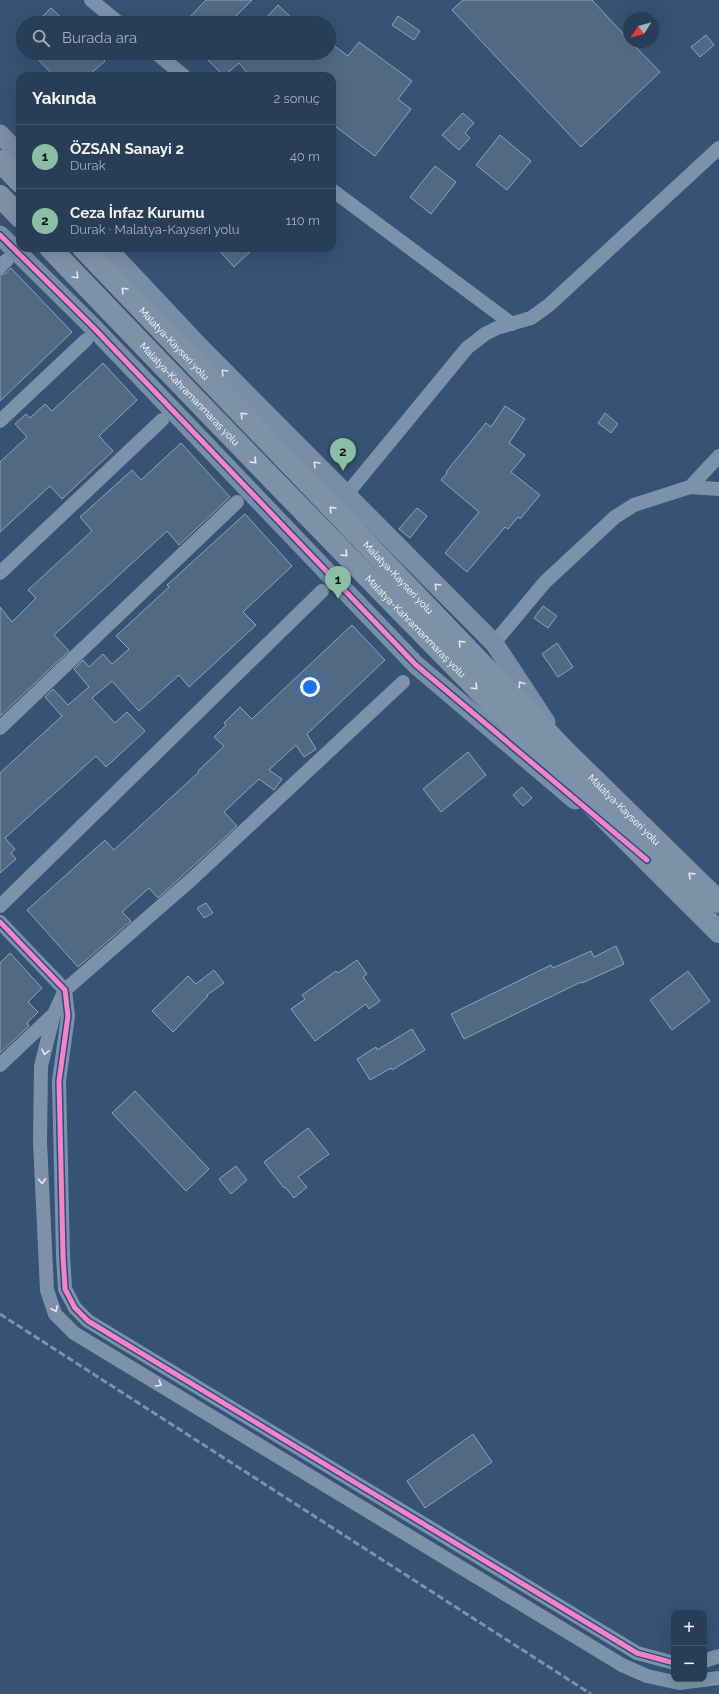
<!DOCTYPE html>
<html lang="tr">
<meta charset="utf-8">
<style>
body{margin:0;font-family:Raleway,sans-serif;background:#344961;color:#f1f3f6}
.controls{position:absolute;right:12px;bottom:12px;display:grid;overflow:hidden;border-radius:8px;box-shadow:0 4px 16px #0002}
.controls button{width:36px;height:36px;display:grid;place-items:center;padding:0;border:0;border-bottom:1px solid #44576d;background:#283e57;color:#f1f3f6;font:20px sans-serif}
.compass{position:absolute;left:623px;top:12px;width:36px;height:36px;border-radius:50%;background:#283e57;box-shadow:0 4px 16px #0002;rotate:234deg}
.you{position:absolute;left:310px;top:687px;width:14px;height:14px;margin:-10px;border:3px solid #fff;border-radius:50%;background:#1a73e8;box-shadow:0 0 0 6px #1a73e833}
.badge{display:grid;place-items:center;width:26px;height:26px;border-radius:50%;background:#8abfa5;color:#111;font-size:13px;font-weight:700}
.pin{position:absolute;translate:-50% -33px;filter:drop-shadow(0 1px 2px #0008)}
.pin::after{content:'';position:absolute;top:21px;width:14px;height:12px;background:inherit;clip-path:polygon(0 0,100% 0,50% 100%)}
.list{margin:0;padding:0;list-style:none}
h2{display:flex;justify-content:space-between;align-items:center;height:52px;margin:0;padding:0 16px;font-size:17px}
h2 small{font-size:13px;font-weight:400;color:#a5aeba}
.list li{display:grid;grid-template-columns:26px 1fr auto;gap:12px;align-items:center;box-sizing:border-box;height:64px;padding:0 16px;border-top:1px solid #44576d}
.list b{display:block;font-size:15px;white-space:nowrap}
.list p{margin:0;font-size:13px;white-space:nowrap;color:#a5aeba}
.list em{font-size:13px;font-style:normal;color:#a5aeba}
.icon{flex:none;width:22px;height:22px;fill:none;stroke:currentColor;stroke-width:2;stroke-linecap:round;stroke-linejoin:round}
.map{position:relative;flex:none;width:719px;height:1694px;overflow:hidden}
.search{position:absolute;background:#283e57;box-shadow:0 4px 16px #0002;left:16px;top:16px;width:320px;height:44px;display:flex;align-items:center;gap:10px;box-sizing:border-box;padding:0 14px;border-radius:22px;color:#a5aeba;font-size:15px}
.panel{position:absolute;background:#283e57;box-shadow:0 4px 16px #0002;left:16px;top:72px;width:320px;height:180px;border-radius:12px}
.map>svg:first-child{display:block}
</style>
<div class="map">
<svg width="719" height="1694" viewBox="0 0 719 1694">
<rect width="100%" height="100%" fill="#365274"/>
<path fill="#526984" stroke="#92a2b6" d="M206,0H252L229,23H184Z
M463,0H592L629,40V42H631L660,72L581,147L452,10Z
M278,5L297,23H261Z
M51,8L67,23H36Z
M398,16L420,31L414,40L392,25Z
M706,35L714,45L700,57L691,47Z
M329,42L348,56L359,42L412,81L398,99L411,109L375,156L332,124V76H250L239,63L224,76L201,53L329,54Z
M32,53H97L105,61L88,76H54Z
M463,113L474,123L465,133L470,138L459,150L442,135Z
M500,135L531,161L507,190L476,165Z
M435,166L456,182L431,214L410,197Z
M217,248H254L234,267Z
M11,268L72,332L0,401V275L6,273Z
M103,363L137,400L99,436L113,451L62,499L50,486L0,532V462L27,437L15,424L26,414L30,418L45,404L52,411Z
M505,406L525,419L509,443L525,455L511,472L540,495L520,519L518,517L508,529L505,527L467,572L445,553L479,512L441,480L447,473L446,472L486,423L491,427Z
M605,413L618,424L611,433L598,423Z
M181,443L230,497L179,545L167,531L54,635L69,651L0,716V607L12,622L36,598L28,590L92,531L80,517L132,470L141,480Z
M417,508L427,516L410,538L399,529Z
M245,514L292,566L243,612L256,625L189,687L179,675L139,711L112,681L92,698L115,723L127,712L145,731L106,767L96,756L5,838L15,849L11,853L16,859L0,873V773L62,716L45,697L53,689L68,705L89,687L74,669L83,660L89,667L103,654L112,664L129,649L116,636L169,587L167,585Z
M543,606L557,616L548,628L534,618Z
M352,625L385,660L307,734L316,749L304,757L296,745L269,770L282,779L274,790L259,779L224,812L237,826L158,898L149,888L122,912L131,921L78,967L27,910L105,840L114,850L199,772L198,771L224,746L214,737L226,725L224,723L240,707L252,719Z
M557,643L573,667L558,677L542,654Z
M468,752L486,775L441,812L423,789Z
M522,787L532,798L523,806L513,795Z
M206,903L213,913L204,918L197,908Z
M616,946L624,964L582,983L581,982L464,1039L451,1014L551,965L553,968L591,951L594,957Z
M10,953L42,988L28,1002L38,1012L27,1023L29,1026L0,1053V963Z
M357,960L367,974L363,977L380,1001L369,1009L366,1004L315,1041L291,1009L305,999L302,995L336,971L338,973Z
M214,970L224,983L207,995L208,996L173,1032L152,1011L188,976L196,984Z
M688,971L710,1001L672,1030L650,1000Z
M412,1029L425,1050L392,1070L391,1068L370,1080L357,1059L376,1047L377,1050Z
M135,1091L209,1169L186,1191L112,1113Z
M308,1128L329,1154L298,1177L307,1187L294,1198L285,1187L284,1188L264,1162Z
M236,1166L247,1180L231,1194L219,1179Z
M473,1434L492,1462L425,1508L407,1481Z"/>
<g fill="none" stroke-linecap="round" stroke-linejoin="round">
<path stroke="#7d92a8" stroke-width="14" d="M91,0L119,23
M156,53L184,76
M332,190L512,324
M0,267L7,260
M0,421L86,340
M690,487L719,456
M346,495L467,348L485,334L497,328L531,318L549,305L719,148
M0,573L162,420
M494,643L545,582L615,517L634,505L690,487L719,489
M0,728L237,502
M0,906L322,591
M0,922L65,990L68,1016L59,1081L63,1255L65,1289L75,1308L88,1321L637,1653L674,1663
M54,1014L41,1066L40,1142L47,1290L55,1314L74,1333L622,1665L647,1676L679,1683L719,1678
M0,1065L54,1014L65,990L192,879L403,682
M704,1661L719,1656"/>
<path stroke="#798da4" stroke-width="19" d="M0,134L20,155
M0,235L93,327L416,665L575,800
M107,248L200,347L494,643L546,722"/>
<g stroke="#7e92a7" stroke-width="22">
<path d="M0,161L20,182"/>
<path d="M0,196L20,217"/>
<path id="s1" d="M50,248C270,478 493,707 719,932"/>
<path id="s2" d="M83,248L566,752L719,902"/>
</g>
<path stroke="#7e92a7" stroke-width="3" stroke-dasharray="7 3" stroke-linecap="butt" d="M0,1314L591,1694"/>
<g stroke="#1b4f8f" stroke-width="8">
<path id="cycleway" d="M0,235L93,327L416,665L647,860
M0,922L65,990L68,1016L59,1081L63,1255L65,1289L75,1308L88,1321L637,1653L674,1663"/>
</g>
<use href="#cycleway" stroke="#ff80c0" stroke-width="5"/>
</g>
<defs><path id="oneway-chevron" d="M-2-3.5L2.5 0L-2 3.5" fill="none" stroke-width="1.6" stroke-linecap="round" stroke-linejoin="round"/></defs>
<g stroke="#e5e9ed">
<use href="#oneway-chevron" transform="translate(76 276) rotate(46)"/>
<use href="#oneway-chevron" transform="translate(124 290) rotate(-134)"/>
<use href="#oneway-chevron" transform="translate(243 415) rotate(-134)"/>
<use href="#oneway-chevron" transform="translate(254 461) rotate(46)"/>
<use href="#oneway-chevron" transform="translate(332 509) rotate(-134)"/>
<use href="#oneway-chevron" transform="translate(345 554) rotate(46)"/>
<use href="#oneway-chevron" transform="translate(461 643) rotate(-134)"/>
<use href="#oneway-chevron" transform="translate(475 687) rotate(45)"/>
<use href="#oneway-chevron" transform="translate(691 875) rotate(-136)"/>
</g>
<g stroke="#dee2e8">
<use href="#oneway-chevron" transform="translate(224 372) rotate(-135)"/>
<use href="#oneway-chevron" transform="translate(316 464) rotate(-135)"/>
<use href="#oneway-chevron" transform="translate(437 586) rotate(-135)"/>
<use href="#oneway-chevron" transform="translate(521 684) rotate(-123)"/>
</g>
<g stroke="#e5e9ee">
<use href="#oneway-chevron" transform="translate(45 1052) rotate(103)"/>
<use href="#oneway-chevron" transform="translate(42 1181) rotate(87)"/>
<use href="#oneway-chevron" transform="translate(55 1309) rotate(65)"/>
<use href="#oneway-chevron" transform="translate(159 1384) rotate(31)"/>
</g>
<g text-anchor="middle" stroke-width="4" stroke-linejoin="round" paint-order="stroke">
<g font-size="10" fill="#fff" stroke="#1b4f8f">
<text dy="4" stroke="none"><textPath href="#s2" startOffset="132">Malatya-Kayseri yolu</textPath></text>
<text dy="4" stroke="none"><textPath href="#s1" startOffset="202">Malatya-Kahramanmaraş yolu</textPath></text>
<text dy="4" stroke="none"><textPath href="#s2" startOffset="456">Malatya-Kayseri yolu</textPath></text>
<text dy="4" stroke="none"><textPath href="#s1" startOffset="526">Malatya-Kahramanmaraş yolu</textPath></text>
<text dy="4" stroke="none"><textPath href="#s2" startOffset="780">Malatya-Kayseri yolu</textPath></text>
</g>
</g>
</svg>
<div class="controls">
<button>+</button>
<button>−</button>
</div>
<svg class="compass" viewBox="-18 -18 36 36"><path d="M0-13l5 13h-10z" fill="#e53935"/><path d="M0 13l5-13h-10z" fill="#a5aeba"/></svg>
<div class="you"></div>
<div class="pin badge" style="left:338px;top:599px">1</div>
<div class="pin badge" style="left:343px;top:471px">2</div>
<div class="search"><svg class="icon" aria-label="search" viewBox="0 0 24 24"><circle cx="10" cy="10" r="6"/><path d="M15 15l6 6"/></svg>Burada ara</div>
<section class="panel">
<h2>Yakında<small>2 sonuç</small></h2>
<ul class="list">
<li><span class="badge">1</span><div><b>ÖZSAN Sanayi 2</b><p>Durak</p></div><em>40 m</em></li>
<li><span class="badge">2</span><div><b>Ceza İnfaz Kurumu</b><p>Durak · Malatya-Kayseri yolu</p></div><em>110 m</em></li>
</ul>
</section>
</div>
